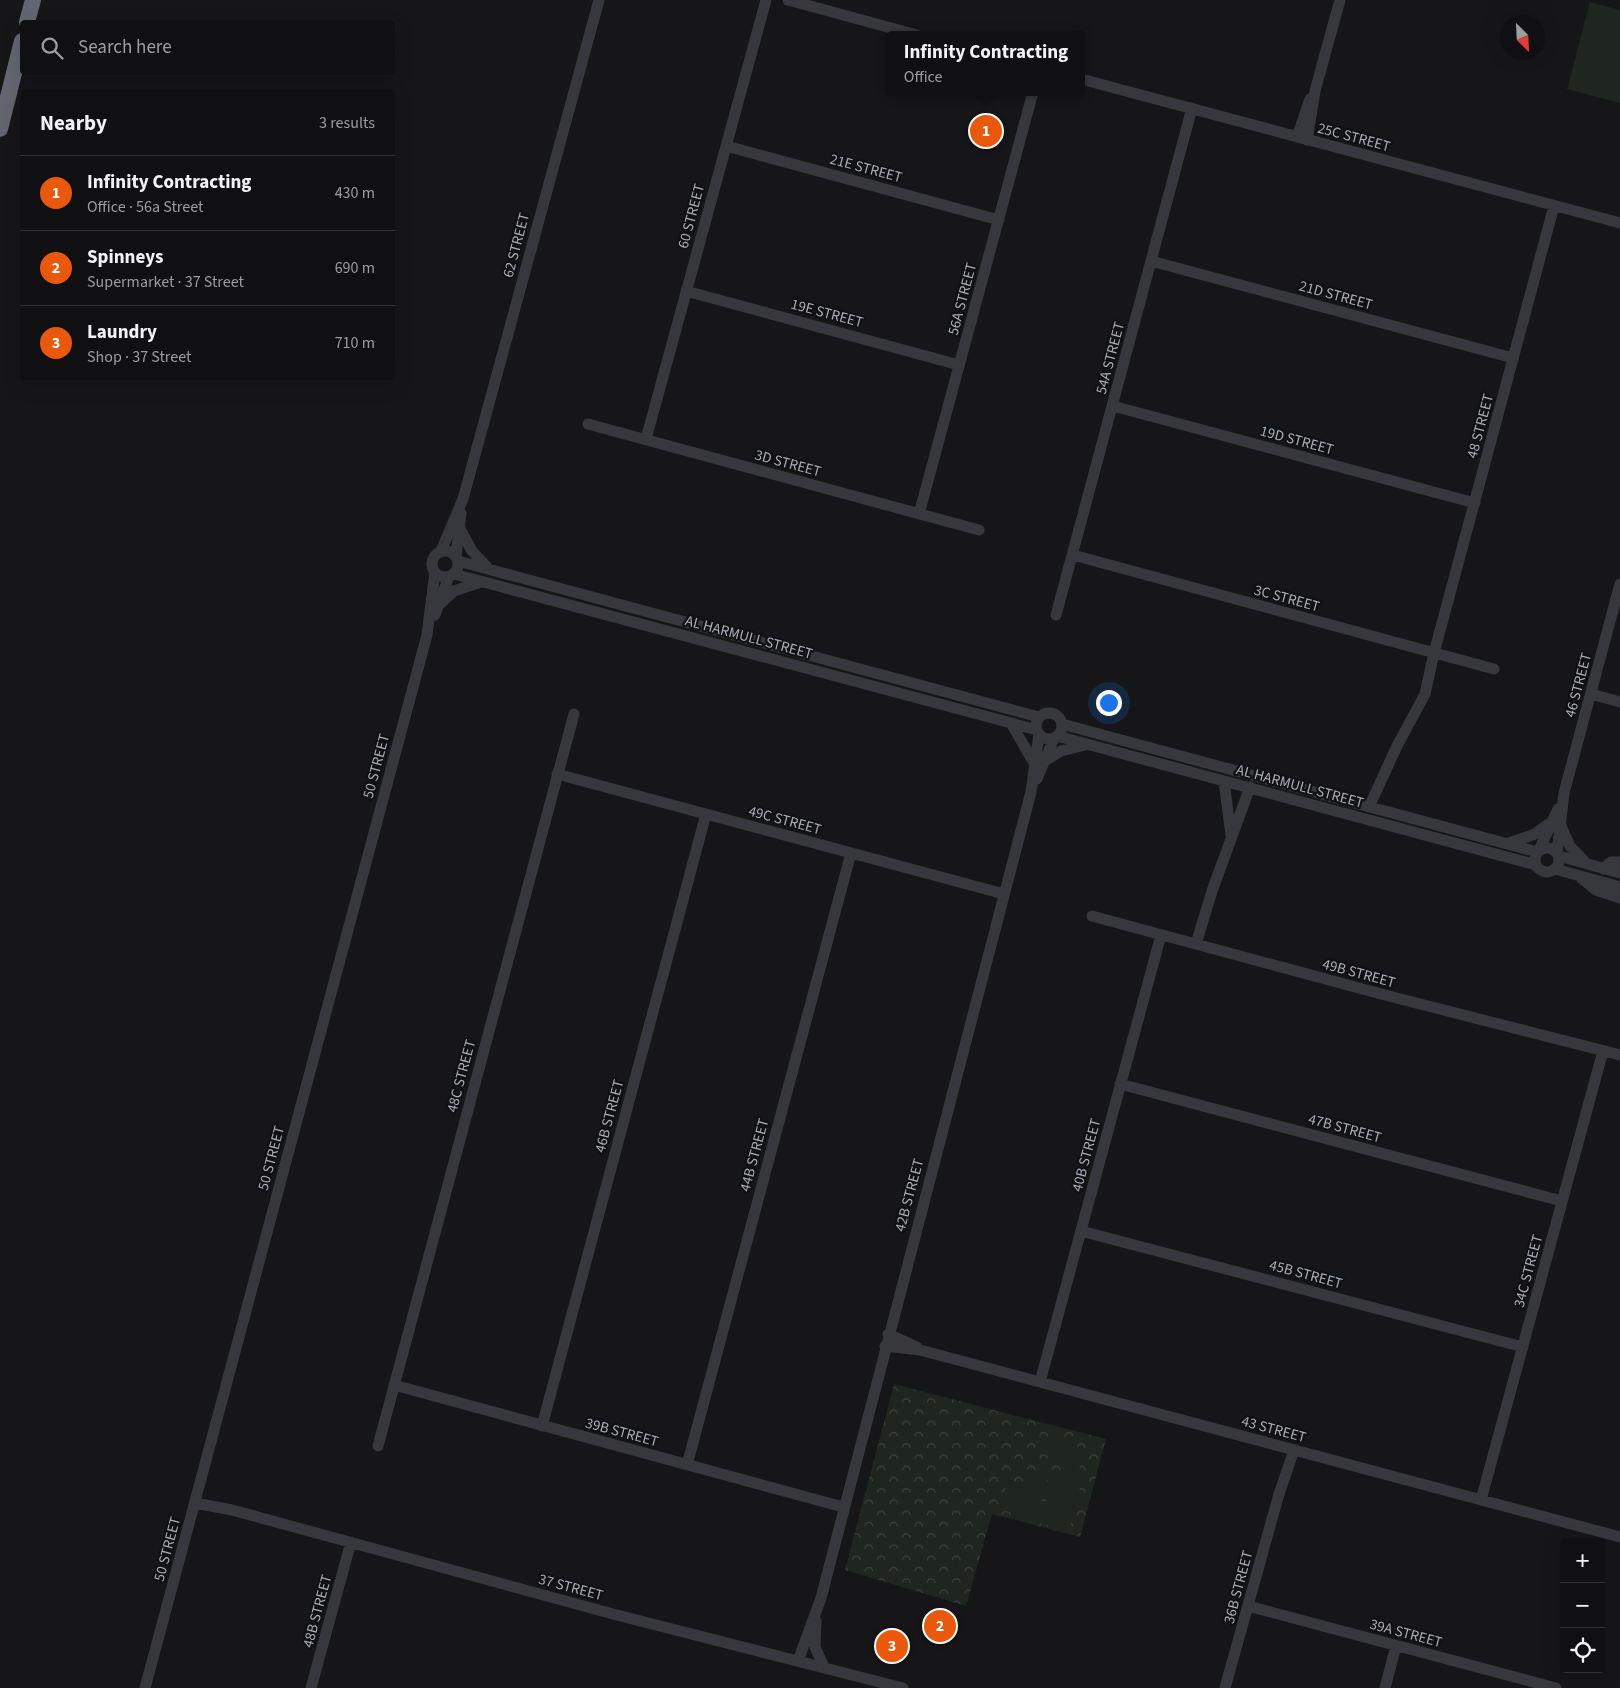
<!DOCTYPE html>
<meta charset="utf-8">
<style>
body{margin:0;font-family:"Source Sans 3",sans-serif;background:#19191b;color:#f1f3f6}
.controls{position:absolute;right:15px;bottom:15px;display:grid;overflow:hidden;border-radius:5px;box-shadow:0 5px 20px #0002}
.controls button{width:45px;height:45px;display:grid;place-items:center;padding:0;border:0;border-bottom:1px solid #303032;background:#101012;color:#f1f3f6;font:25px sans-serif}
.compass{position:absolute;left:1500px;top:15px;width:45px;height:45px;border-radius:50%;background:#101012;box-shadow:0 5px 20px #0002;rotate:156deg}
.you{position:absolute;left:1108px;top:702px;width:18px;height:18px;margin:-12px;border:4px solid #fff;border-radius:50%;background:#1a73e8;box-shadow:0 0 0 8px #1a73e833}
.badge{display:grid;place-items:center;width:32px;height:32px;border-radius:50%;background:#ea580c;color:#fff;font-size:16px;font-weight:700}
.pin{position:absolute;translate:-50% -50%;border:2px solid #fff;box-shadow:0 1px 5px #0006}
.popup{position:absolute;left:887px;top:31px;width:198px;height:65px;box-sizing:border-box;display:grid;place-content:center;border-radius:5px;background:#101012;filter:drop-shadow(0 1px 4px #0005);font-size:16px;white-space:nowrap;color:#9c9d9f}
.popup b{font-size:19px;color:#f1f3f6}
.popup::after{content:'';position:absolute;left:50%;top:100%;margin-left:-10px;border:10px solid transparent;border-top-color:#101012}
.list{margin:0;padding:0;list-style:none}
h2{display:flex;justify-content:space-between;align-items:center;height:65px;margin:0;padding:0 20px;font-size:21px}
h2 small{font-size:16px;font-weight:400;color:#9c9d9f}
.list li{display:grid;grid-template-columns:32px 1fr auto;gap:15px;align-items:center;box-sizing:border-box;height:75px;padding:0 20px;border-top:1px solid #303032}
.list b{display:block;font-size:19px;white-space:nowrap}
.list p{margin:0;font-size:16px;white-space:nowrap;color:#9c9d9f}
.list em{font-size:16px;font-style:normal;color:#9c9d9f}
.icon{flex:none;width:28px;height:28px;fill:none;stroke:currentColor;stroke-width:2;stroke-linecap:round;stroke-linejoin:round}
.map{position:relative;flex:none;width:1620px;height:1688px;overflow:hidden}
.search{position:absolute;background:#101012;box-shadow:0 5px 20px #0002;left:20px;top:20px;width:375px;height:55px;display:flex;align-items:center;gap:12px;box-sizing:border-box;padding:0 18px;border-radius:5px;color:#9c9d9f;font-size:19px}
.panel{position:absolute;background:#101012;box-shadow:0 5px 20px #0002;left:20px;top:90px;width:375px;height:290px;border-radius:5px}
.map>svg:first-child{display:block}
</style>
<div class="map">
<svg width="1620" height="1688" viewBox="0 0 1620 1688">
<defs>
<pattern id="park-crowns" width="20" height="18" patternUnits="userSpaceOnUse" patternTransform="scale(1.25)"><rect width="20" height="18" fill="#1e261f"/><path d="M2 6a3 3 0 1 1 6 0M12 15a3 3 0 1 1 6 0" fill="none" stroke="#3c433d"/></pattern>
</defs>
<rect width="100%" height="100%" fill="#161618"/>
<path fill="url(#park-crowns)" d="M894,1384L1106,1439L1080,1537L992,1514L966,1606L845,1570Z"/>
<path fill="#1e261f" d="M1590,2L1620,10V103L1567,89Z
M1053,1439L1086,1449L1079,1470L1047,1460Z
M1028,1469L1049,1475L1036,1520L1000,1509L1008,1480L1023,1484Z
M1055,1469L1083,1476L1069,1530L1040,1523Z"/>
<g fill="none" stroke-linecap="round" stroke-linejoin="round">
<path stroke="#37383d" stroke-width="11" d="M788,0L917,35
M1081,79L1620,223
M1297,137L1310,99
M1307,140L1315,91L1340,0
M726,146L999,220
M1151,261L1513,358
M686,291L959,365
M1113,406L1475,503
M588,424L979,530
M646,439L766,0
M919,514L1033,92
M460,529L472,551L487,567
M432 564a13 13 0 1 1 26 0a13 13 0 1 1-26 0Z
M441,551L463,499L599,0
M1073,555L1494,669
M456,556L461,513
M458,561L1039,717
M454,574L1037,730
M440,604L454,591L481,582
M435,615L449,576
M1056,615L1192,108
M1591,694L1620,702
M1036 726a13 13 0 1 1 26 0a13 13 0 1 1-26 0Z
M1011,723L1034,763
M1062,724L1537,852
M1057,736L1536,865
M1043,762L1061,751L1085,745
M557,774L1004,894
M1037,779L1054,738
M1224,781L1231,835
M1369,807L1397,746L1425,694L1434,653L1554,206
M1561,826L1570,846L1585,862
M1509,843L1535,834L1550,823
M1535 860a12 12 0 1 1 24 0a12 12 0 1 1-24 0Z
M1539,850L1558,809
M1557,852L1564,793L1620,584
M1559,856L1620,873
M1555,869L1620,887
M1603,869L1611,862H1620
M1580,877L1596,890L1620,898
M1092,916L1381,994L1620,1055
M1196,944L1212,891L1250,787
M1120,1084L1562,1201
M1081,1231L1523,1347
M888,1334L917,1347
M885,1346L920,1350L1620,1537
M1040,1382L1161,935
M394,1385L843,1507
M542,1426L706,814
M378,1446L574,714
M687,1465L851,853
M1481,1500L1603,1051
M195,1503L232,1510L613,1614L903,1688
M1248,1606L1556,1688
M816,1621L815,1647L824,1667
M798,1661L821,1598L1031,792L1039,734
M145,1688L427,635L435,572
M311,1688L351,1542
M1225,1688L1279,1494L1294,1450
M1385,1688L1396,1646"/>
<path stroke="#63666e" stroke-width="16" d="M27,22L33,0
M0,129L22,41"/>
</g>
<g text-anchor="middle" stroke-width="4.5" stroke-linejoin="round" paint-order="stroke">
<g font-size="15" fill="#a8adb8" stroke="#111113">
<text transform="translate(1354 137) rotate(15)" y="5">25C STREET</text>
<text transform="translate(866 168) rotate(15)" y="5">21E STREET</text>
<text transform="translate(691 216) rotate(-75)" y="5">60 STREET</text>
<text transform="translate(516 245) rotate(-75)" y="5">62 STREET</text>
<text transform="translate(1336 295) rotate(15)" y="5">21D STREET</text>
<text transform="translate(962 299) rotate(-75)" y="5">56A STREET</text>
<text transform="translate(827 313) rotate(15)" y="5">19E STREET</text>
<text transform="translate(1110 358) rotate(-75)" y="5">54A STREET</text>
<text transform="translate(1480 426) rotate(-75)" y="5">48 STREET</text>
<text transform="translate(1297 440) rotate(15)" y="5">19D STREET</text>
<text transform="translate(788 463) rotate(15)" y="5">3D STREET</text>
<text transform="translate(1287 598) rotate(15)" y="5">3C STREET</text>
<text transform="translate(749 637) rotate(15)" y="5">AL HARMULL STREET</text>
<text transform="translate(1578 685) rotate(-75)" y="5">46 STREET</text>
<text transform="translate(376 766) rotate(-75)" y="5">50 STREET</text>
<text transform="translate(1300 786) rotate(15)" y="5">AL HARMULL STREET</text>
<text transform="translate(785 820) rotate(15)" y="5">49C STREET</text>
<text transform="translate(1359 973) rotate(15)" y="5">49B STREET</text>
<text transform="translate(461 1076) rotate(-75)" y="5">48C STREET</text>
<text transform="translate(609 1116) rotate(-75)" y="5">46B STREET</text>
<text transform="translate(1345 1128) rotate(15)" y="5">47B STREET</text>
<text transform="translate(754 1155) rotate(-75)" y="5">44B STREET</text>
<text transform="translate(1086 1155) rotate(-75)" y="5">40B STREET</text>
<text transform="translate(271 1158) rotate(-75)" y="5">50 STREET</text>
<text transform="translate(909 1195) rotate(-75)" y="5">42B STREET</text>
<text transform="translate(1528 1271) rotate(-75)" y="5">34C STREET</text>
<text transform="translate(1306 1274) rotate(15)" y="5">45B STREET</text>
<text transform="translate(1274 1429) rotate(15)" y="5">43 STREET</text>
<text transform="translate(622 1432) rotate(15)" y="5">39B STREET</text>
<text transform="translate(167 1549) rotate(-75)" y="5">50 STREET</text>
<text transform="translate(571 1587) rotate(15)" y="5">37 STREET</text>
<text transform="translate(1238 1587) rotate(-75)" y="5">36B STREET</text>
<text transform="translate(317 1611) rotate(-75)" y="5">48B STREET</text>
<text transform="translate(1406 1633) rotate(15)" y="5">39A STREET</text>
</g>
</g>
</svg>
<div class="controls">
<button>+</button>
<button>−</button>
<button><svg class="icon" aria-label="locate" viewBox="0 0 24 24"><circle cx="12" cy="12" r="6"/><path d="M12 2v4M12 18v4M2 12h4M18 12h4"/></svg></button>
</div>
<svg class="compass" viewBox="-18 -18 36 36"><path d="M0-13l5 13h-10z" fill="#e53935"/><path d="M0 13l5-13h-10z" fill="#9c9d9f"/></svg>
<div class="you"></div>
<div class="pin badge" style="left:986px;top:131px">1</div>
<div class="popup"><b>Infinity Contracting</b>Office</div>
<div class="pin badge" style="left:940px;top:1626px">2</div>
<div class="pin badge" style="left:892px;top:1646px">3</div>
<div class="search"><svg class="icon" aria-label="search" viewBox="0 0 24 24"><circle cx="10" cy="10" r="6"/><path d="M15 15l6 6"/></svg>Search here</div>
<section class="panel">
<h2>Nearby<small>3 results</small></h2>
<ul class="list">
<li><span class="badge">1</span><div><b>Infinity Contracting</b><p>Office · 56a Street</p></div><em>430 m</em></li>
<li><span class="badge">2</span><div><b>Spinneys</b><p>Supermarket · 37 Street</p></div><em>690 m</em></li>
<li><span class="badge">3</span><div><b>Laundry</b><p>Shop · 37 Street</p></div><em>710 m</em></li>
</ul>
</section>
</div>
